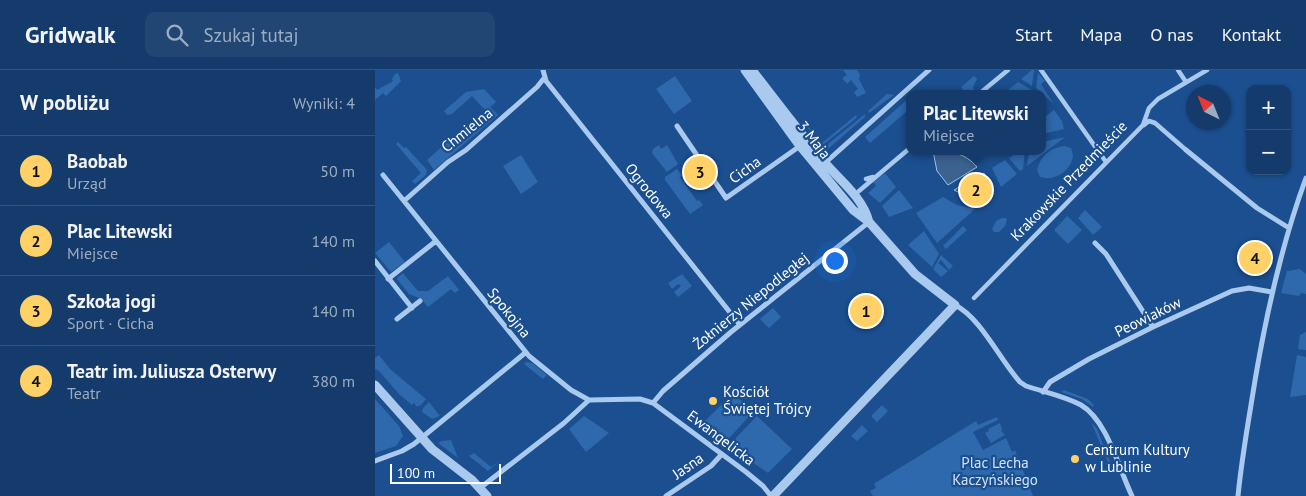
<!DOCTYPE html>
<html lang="pl">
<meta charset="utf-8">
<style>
body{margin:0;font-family:"PT Sans",sans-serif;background:#214673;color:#f1f3f6}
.controls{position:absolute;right:15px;top:15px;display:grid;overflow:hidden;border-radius:10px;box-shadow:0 1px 4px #0004}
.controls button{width:45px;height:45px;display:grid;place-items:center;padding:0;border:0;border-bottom:1px solid #33557e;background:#143b6b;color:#f1f3f6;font:25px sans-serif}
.compass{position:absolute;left:811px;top:15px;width:45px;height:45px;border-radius:50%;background:#143b6b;box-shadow:0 1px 4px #0004;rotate:317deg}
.scale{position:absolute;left:15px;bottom:12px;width:111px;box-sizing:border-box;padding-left:5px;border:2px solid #fff;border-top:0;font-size:14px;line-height:18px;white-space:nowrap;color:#fff;-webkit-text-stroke:4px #1b4f8f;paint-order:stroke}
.you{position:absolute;left:459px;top:190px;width:18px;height:18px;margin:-12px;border:4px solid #fff;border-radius:50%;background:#1a73e8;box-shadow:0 0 0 8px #1a73e833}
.badge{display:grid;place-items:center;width:32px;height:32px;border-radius:50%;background:#ffd166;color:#111;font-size:16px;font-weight:700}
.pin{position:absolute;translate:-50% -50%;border:2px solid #fff;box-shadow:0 1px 5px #0006}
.popup{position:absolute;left:531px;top:20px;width:140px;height:65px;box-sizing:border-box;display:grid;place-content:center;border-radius:10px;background:#143b6b;filter:drop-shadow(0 1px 4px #0005);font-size:16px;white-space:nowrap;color:#9dadc1}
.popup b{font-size:19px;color:#f1f3f6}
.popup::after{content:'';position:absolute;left:50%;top:100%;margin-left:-10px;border:10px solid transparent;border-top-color:#143b6b}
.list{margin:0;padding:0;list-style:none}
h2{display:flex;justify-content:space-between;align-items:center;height:65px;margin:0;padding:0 20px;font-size:21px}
h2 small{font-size:16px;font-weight:400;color:#9dadc1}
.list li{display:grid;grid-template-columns:32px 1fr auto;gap:15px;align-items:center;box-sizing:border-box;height:70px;padding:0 20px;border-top:1px solid #33557e}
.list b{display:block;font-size:19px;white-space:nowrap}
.list p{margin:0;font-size:16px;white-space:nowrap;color:#9dadc1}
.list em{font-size:16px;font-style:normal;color:#9dadc1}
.icon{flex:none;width:28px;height:28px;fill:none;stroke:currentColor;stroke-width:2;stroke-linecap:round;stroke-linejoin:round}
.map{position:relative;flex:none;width:931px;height:426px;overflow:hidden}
header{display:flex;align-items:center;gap:30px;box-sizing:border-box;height:70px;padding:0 25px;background:#143b6b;border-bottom:1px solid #33557e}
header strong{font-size:24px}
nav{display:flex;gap:28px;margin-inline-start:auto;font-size:18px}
.search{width:350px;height:45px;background:#214673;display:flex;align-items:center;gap:12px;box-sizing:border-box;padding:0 18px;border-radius:10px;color:#9dadc1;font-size:19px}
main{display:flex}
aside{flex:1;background:#143b6b}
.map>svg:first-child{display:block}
</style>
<header>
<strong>Gridwalk</strong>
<div class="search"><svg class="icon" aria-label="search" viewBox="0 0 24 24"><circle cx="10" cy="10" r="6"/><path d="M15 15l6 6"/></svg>Szukaj tutaj</div>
<nav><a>Start</a><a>Mapa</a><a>O nas</a><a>Kontakt</a></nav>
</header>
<main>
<aside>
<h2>W pobliżu<small>Wyniki: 4</small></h2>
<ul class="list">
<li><span class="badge">1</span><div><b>Baobab</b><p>Urząd</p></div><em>50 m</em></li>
<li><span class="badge">2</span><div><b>Plac Litewski</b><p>Miejsce</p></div><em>140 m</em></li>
<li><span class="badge">3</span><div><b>Szkoła jogi</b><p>Sport · Cicha</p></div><em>140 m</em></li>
<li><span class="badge">4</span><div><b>Teatr im. Juliusza Osterwy</b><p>Teatr</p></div><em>380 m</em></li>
</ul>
</aside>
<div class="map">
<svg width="931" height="426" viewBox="0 0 931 426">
<rect width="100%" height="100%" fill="#1b4f8f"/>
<path fill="#2e69ad" d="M468,0H482L485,5L484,9L491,23L482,27L479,22L483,19L476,10L472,14L467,8L472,5Z
M657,0H659L657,16L646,9Z
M23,3L26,11L11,26L8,23L0,30V17L2,20L18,11L17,9L20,4Z
M663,3L670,11L666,14L679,34L661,18Z
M300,6L317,31L299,44L281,19Z
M599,6L602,9L598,17L600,22L591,24L586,17Z
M643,12L657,20L656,24H628Z
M109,19L121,32L115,37L123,45L59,100L52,90L80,65L83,69L112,42L97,26L77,44L72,45L69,41L91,22Z
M512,24L519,25L494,43L493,41Z
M535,27V47L531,42L495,73L490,67Z
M679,40L687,51L689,59L667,64V49Z
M490,44V47L453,79V74Z
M481,45L482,47L479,50L449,74L445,73L428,52L429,51L447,73Z
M690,67L652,96L654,81H667V72Z
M23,72L29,78L31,77L52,100L51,105L40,114L37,111L46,103L21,74Z
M284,75L286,79L292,75L303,94L292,102L277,83L278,79Z
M690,76L696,78L698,85C697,100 680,112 665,107L662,100C665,86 676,77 690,76Z
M645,81H650L648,99L645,101L634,88Z
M146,85L163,112L146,124L128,96Z
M630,90L642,104L626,117L617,98Z
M302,99L307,105L305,107L322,131L324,130L328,135L315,144L290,110V107Z
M510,103L521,117L505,133L493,123L501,116L498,112Z
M524,120L538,138L514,147L507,136Z
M568,127L582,135L600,139L562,173L541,143Z
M710,140L727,157L718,165L703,148Z
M692,146L707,160L693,174L679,160Z
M627,148H631L632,150L630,156L624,162H619L617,159L621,151Z
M588,156L592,160L571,179L568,176Z
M549,161L564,184L557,197L533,175Z
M14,172L30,192L16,202L0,183Z
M566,185L578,196L574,200L566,190L563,193L573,201L566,207L558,199Z
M925,199L931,204V224L926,223L924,226L906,223L912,201Z
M28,203L43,221H53L73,206L84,220L80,223L76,219L53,237L46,229L34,224L22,209V208Z
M307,204L317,216L303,227L299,222L306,216L303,214L297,219L293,213Z
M398,238L406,247L394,258L385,249Z
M931,262V280L923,279L925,265Z
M4,285L15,299L51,329L46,335L40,337L41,335L39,333L37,335L24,324L4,301L0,299V288Z
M922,285L931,287V325L915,327Z
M151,292L157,293L172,305L168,309L149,294Z
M689,320L713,329L719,335L718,337L707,329L686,322Z
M358,323L377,341V343L349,374L325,356Z
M0,329L24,356L28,366L21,376L0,383Z
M54,332L65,346L57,349L47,342L48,338Z
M507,335L513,341L502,352L496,346Z
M209,346L234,363L211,382L194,359Z
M382,346L417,379L393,403L353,376Z
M622,347L623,350L598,362L608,380L631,368L637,382L640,380L658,426H498L495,421L501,418L499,414L492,418L601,351L603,355Z
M716,352L722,359L740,404H738Z
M625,353L627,360L626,361L630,365L616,373L610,363L614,361L613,359Z
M487,355L493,361L482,371L476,366Z
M76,370L83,388L63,373L67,371Z
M99,383L116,397L125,391L113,401L94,386Z"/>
<path fill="#3c6290" stroke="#9cc4f0" d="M558,81C576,81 590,83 602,97L573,115L562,101Z
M609,103L615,114L616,126C602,129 592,127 579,120Z"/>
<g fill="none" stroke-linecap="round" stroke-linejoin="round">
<path stroke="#a9c9ee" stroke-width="4.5" d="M666,0L731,92
M803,0L811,12
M604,24L633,0
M769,55L774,51L780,53L811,80
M491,109L498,107
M484,121L535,78
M599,228L768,55L774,38L783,29L832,0"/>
<path stroke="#a9c9ee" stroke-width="5" d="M168,0L171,11L179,21L365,255
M302,56L351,128L425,76
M811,80L882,138L914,158
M450,93L554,0
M8,105L154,286L196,320L214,330L265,329L278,333L371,402L388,416L396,426
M29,131L73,92L91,80L162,17L170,7
M720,173L731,184L778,257
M0,191L37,238
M13,209L61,171
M580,235C606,248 625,290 645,312L651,316C669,322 689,326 706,335C732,350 744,399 757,426
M22,249L45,231
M668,322L675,312L714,289L778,257L857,221L874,218L897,222
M278,333L288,321L356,262L494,152
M0,391L27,381L39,374L150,283
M105,418L189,353L214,330
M291,426L336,396L347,384
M863,426C866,395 871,365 876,335C888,258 904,181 931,108"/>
<path stroke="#a9c9ee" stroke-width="9" d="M370,0L425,76L478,140L494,152L540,204L580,235L398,426
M377,0C401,31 425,63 451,94C466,111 488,128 494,152
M0,315L57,379L97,410L112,426"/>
</g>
<g fill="#ffd166" stroke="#1b4f8f" stroke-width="2">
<circle cx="338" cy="331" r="5"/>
<circle cx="700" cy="389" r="5"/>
</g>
<g text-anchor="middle" stroke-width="4.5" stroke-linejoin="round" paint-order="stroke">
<g font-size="15" fill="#fff" stroke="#1b4f8f">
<text transform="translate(92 60) rotate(-39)" y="5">Chmielna</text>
<text transform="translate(439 70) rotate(52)" y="5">3 Maja</text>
<text transform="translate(370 100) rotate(-36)" y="5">Cicha</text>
<text transform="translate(694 111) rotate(-46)" y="5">Krakowskie Przedmieście</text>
<text transform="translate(274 121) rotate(51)" y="5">Ogrodowa</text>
<text transform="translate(376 231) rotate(-39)" y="5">Żołnierzy Niepodległej</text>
<text transform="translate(134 243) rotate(51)" y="5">Spokojna</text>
<text transform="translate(773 247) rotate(-26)" y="5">Peowiaków</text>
<text transform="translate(346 368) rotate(37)" y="5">Ewangelicka</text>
<text transform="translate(313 396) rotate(-35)" y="5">Jasna</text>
</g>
<g font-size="15" fill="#fff" stroke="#1b4f8f" text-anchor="start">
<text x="348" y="327">Kościół<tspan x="348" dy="17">Świętej Trójcy</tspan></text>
<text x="710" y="385">Centrum Kultury<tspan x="710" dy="17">w Lublinie</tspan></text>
</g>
<g font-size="15" fill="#cfe3fa" stroke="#1b4f8f">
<text x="620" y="398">Plac Lecha<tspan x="620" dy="17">Kaczyńskiego</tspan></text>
</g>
</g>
</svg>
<div class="controls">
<button>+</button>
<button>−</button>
</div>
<svg class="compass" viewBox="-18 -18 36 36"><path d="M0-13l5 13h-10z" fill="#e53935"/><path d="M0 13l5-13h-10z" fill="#9dadc1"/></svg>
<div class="scale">100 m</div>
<div class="you"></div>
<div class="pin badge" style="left:491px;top:241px">1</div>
<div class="pin badge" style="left:601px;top:120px">2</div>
<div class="popup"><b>Plac Litewski</b>Miejsce</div>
<div class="pin badge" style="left:325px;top:102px">3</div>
<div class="pin badge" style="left:880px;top:188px">4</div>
</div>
</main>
